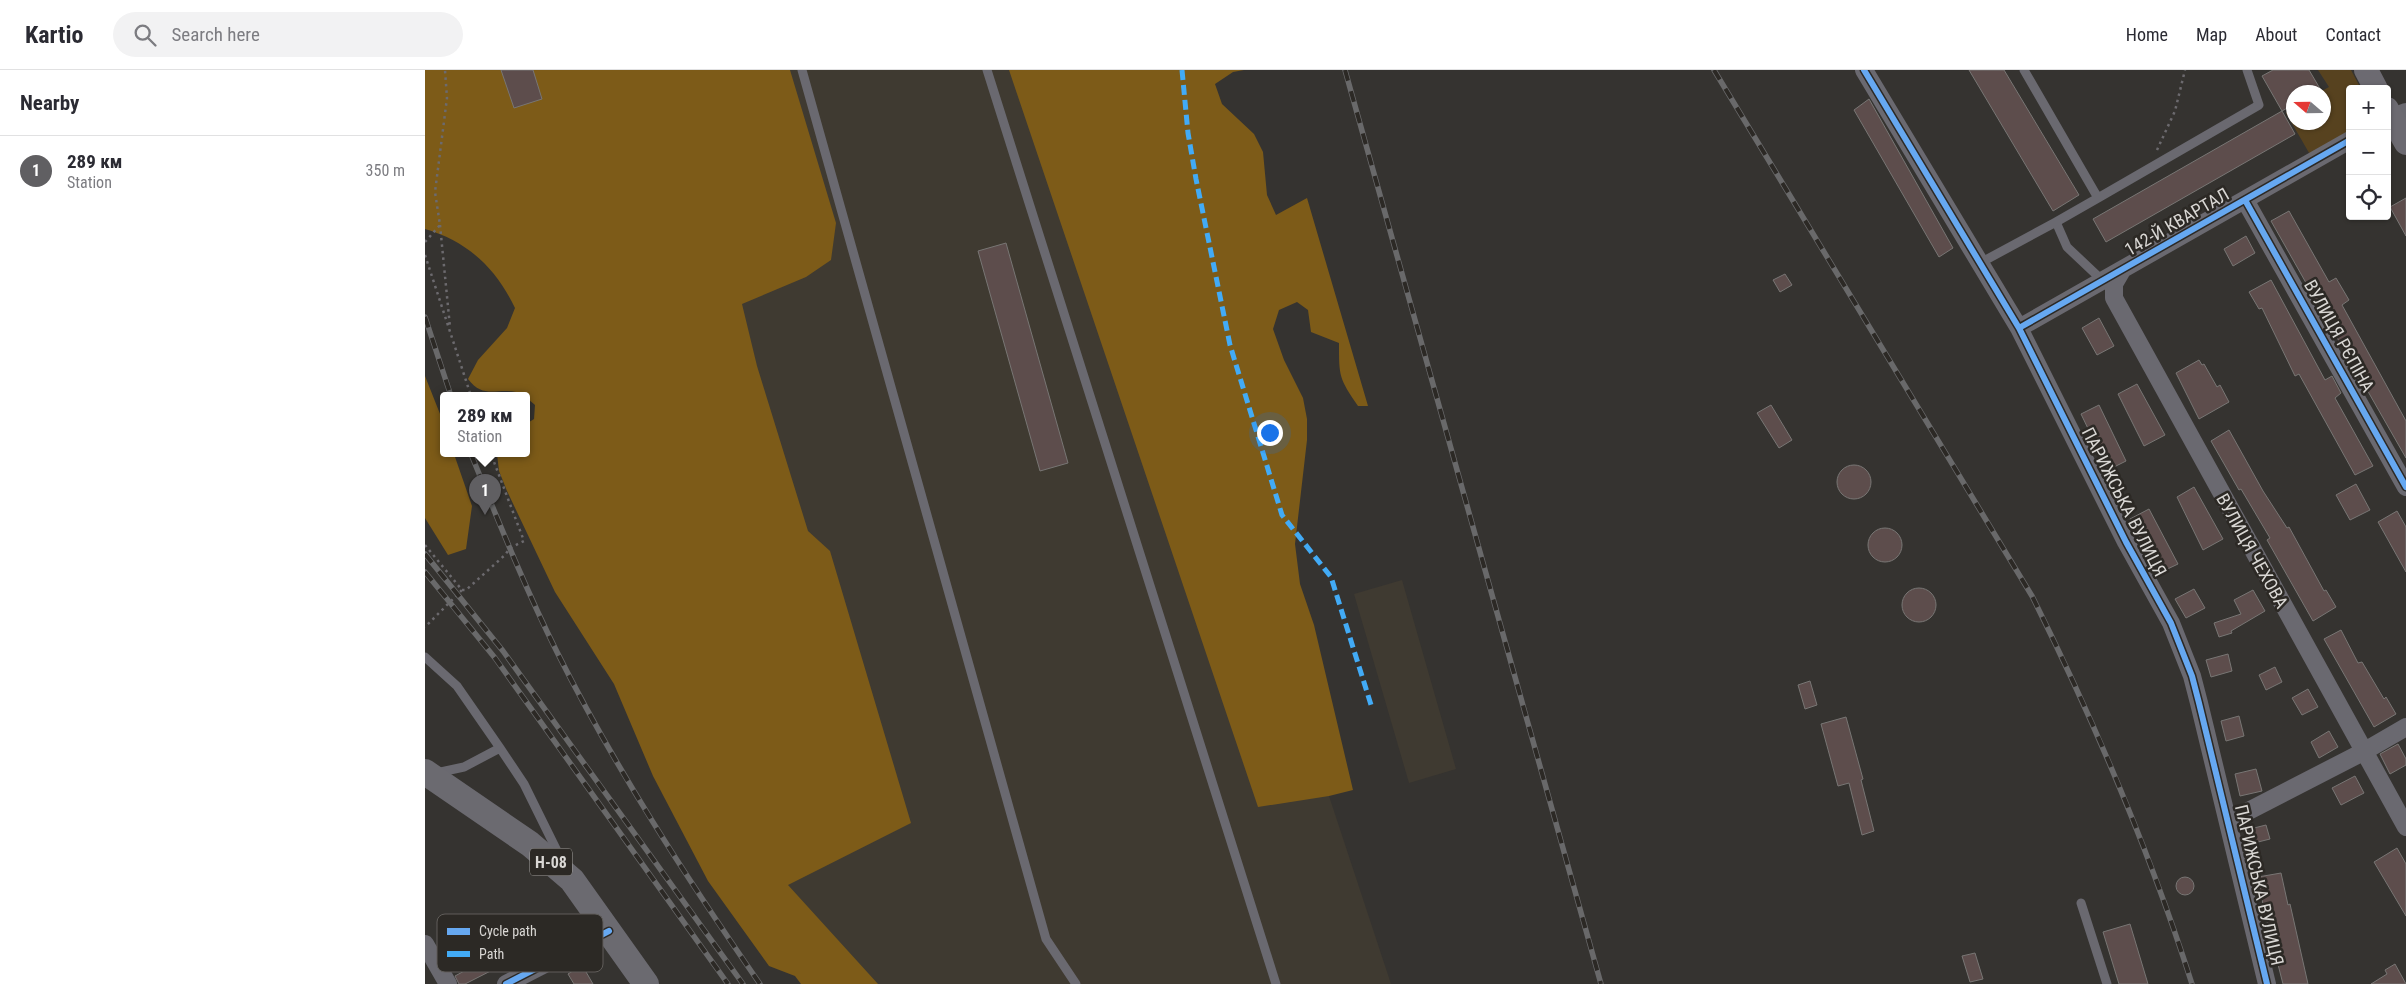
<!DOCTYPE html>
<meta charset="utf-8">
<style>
body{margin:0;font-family:"Roboto Condensed",sans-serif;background:#f2f2f3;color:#2b2b33}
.controls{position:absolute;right:15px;top:15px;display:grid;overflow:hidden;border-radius:5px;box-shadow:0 1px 4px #0004}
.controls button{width:45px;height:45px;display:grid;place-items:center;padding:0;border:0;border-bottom:1px solid #e1e1e2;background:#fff;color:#2b2b33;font:25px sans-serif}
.compass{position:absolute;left:1861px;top:15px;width:45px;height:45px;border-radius:50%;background:#fff;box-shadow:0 1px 4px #0004;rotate:290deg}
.you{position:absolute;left:844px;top:362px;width:18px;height:18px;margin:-12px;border:4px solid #fff;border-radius:50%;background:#1a73e8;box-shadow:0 0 0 8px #1a73e833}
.badge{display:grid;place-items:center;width:32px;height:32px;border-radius:50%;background:#605f62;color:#fff;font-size:16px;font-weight:700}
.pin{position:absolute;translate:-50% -41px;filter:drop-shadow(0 1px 2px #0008)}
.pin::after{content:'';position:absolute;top:26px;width:18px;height:15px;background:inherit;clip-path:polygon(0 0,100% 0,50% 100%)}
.popup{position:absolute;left:15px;top:322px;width:90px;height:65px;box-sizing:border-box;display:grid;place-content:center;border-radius:5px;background:#fff;filter:drop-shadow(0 1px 4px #0005);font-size:16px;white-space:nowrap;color:#7c7c81}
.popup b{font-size:19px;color:#2b2b33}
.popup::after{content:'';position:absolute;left:50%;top:100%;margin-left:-10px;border:10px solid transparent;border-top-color:#fff}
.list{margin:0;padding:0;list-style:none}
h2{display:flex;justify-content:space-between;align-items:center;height:65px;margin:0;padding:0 20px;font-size:21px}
h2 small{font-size:16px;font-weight:400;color:#7c7c81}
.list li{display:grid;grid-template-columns:32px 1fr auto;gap:15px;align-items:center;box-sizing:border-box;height:70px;padding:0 20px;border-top:1px solid #e1e1e2}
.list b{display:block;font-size:19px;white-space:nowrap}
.list p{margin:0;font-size:16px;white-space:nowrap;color:#7c7c81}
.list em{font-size:16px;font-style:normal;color:#7c7c81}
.icon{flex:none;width:28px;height:28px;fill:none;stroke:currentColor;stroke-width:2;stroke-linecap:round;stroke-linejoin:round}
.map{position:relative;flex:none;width:1981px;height:914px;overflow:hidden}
header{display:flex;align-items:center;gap:30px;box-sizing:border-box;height:70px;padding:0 25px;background:#fff;border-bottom:1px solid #e1e1e2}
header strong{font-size:24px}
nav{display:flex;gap:28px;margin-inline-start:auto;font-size:18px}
.search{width:350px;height:45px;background:#f2f2f3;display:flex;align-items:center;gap:12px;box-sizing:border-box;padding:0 18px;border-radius:28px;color:#7c7c81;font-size:19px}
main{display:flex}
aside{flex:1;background:#fff}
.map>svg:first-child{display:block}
</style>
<header>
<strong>Kartio</strong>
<div class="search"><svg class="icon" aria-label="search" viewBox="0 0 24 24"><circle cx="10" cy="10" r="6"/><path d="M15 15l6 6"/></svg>Search here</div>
<nav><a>Home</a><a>Map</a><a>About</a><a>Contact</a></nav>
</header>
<main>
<aside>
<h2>Nearby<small></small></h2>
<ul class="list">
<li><span class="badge">1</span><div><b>289 км</b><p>Station</p></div><em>350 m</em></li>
</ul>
</aside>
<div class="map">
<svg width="1981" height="914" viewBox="0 0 1981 914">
<rect width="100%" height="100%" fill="#353330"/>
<path fill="#3f3a31" d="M46,0H677L904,726L966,914H376Z
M977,510L1031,699L984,713L929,524Z"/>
<path fill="#57421f" d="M1893,0H1926L1936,19H1925V67L1887,88L1861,43L1868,38V52H1898V22H1895L1904,17Z"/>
<path fill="#7d5b18" d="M0,0H365L411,153L406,190L381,207L317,234L332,296L383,461L405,481L486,753L363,815L453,914H376L370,906L344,896L283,811L228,706L189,614L130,522L82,421L74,401L72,384H101V354L109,349L110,335C104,330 99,324 91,322C71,318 58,329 43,309L53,290L82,258L90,238C71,198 42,171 0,159Z
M584,0H819L808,2L790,14L797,34L829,64L838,82L842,125L851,145L882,128L943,336H933C914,308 914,307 914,273L886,262L883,240L872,232L854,240L848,259L859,290L878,328L882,349V370L870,474L875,514L889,555L928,720L904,726L833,737Z
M0,306L19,354V384H29L47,436L41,479L23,485L0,448Z"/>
<path fill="#5d4d4c" stroke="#787674" d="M76,0H108L117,29L89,38Z
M1544,0H1579L1654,125L1628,141Z
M1848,0H1884L1897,22H1868V35L1857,41L1837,6Z
M1444,29L1528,178L1514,187L1429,40Z
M1857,41L1870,64L1681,172L1668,149Z
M1981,128V166L1965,137Z
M1864,141L1904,212L1911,208L1924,230L1917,235L1981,351V388L1937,311L1935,312L1925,295L1927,294L1846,151Z
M1821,166L1830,183L1808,196L1799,179Z
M581,173L643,393L615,401L553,181Z
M1360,204L1367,215L1355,222L1348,210Z
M1846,210L1900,310L1907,306L1916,323L1910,328L1948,396L1930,405L1874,304L1870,306L1837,238L1834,239L1824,222Z
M1674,248L1689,276L1672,285L1657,258Z
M1774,290L1777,295L1779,294L1792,317L1795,315L1804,332L1774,349L1751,303Z
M1712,314L1740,365L1719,376L1693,324Z
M1346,335L1367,370L1354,378L1332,343Z
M1674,335L1701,391L1683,400L1656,344Z
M1804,360L1838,421L1862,458L1864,457L1899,521L1901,520L1911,537L1888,551L1842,470L1845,468L1816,419L1814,420L1786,371Z
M1412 412a17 17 0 1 1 34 0a17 17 0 1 1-34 0Z
M1931,414L1945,440L1925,450L1911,425Z
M1769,417L1798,469L1778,480L1752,427Z
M1724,439L1753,494L1734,503L1719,468L1716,469L1705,449Z
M1972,441L1981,457V502L1953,452Z
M1443 475a17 17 0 1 1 34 0a17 17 0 1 1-34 0Z
M1477 535a17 17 0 1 1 34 0a17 17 0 1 1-34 0Z
M1769,519L1780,538L1761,548L1750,529Z
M1828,520L1840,541L1806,561L1807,563L1794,567L1789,553L1816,544L1809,530Z
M1916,560L1933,593L1937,592L1959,629L1961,627L1971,644L1949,657L1899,569Z
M1803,584L1807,601L1786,607L1781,590Z
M1850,597L1857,612L1841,620L1834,605Z
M1385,611L1392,635L1380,639L1373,615Z
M1883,619L1893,637L1877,645L1867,628Z
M1814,646L1819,666L1801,671L1796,651Z
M1421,647L1438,709L1436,710L1449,761L1437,765L1424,713L1413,716L1396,654Z
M1904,661L1913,677L1894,688L1886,672Z
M1973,674L1981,689V695L1965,704L1955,684Z
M1831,699L1837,721L1815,726L1810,704Z
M1930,706L1939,723L1916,735L1907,718Z
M1841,755L1845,769L1825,774L1821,760Z
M1972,778L1981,794V846L1949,792Z
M1856,803L1863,835L1865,834L1883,914H1858L1839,840L1833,807Z
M1751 816a9 9 0 1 1 18 0a9 9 0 1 1-18 0Z
M118,848L130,866L114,876L102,858Z
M1705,854L1723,914H1694L1678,862Z
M82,866L93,887L40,914H34L30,906L69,885L64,875Z
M1550,883L1558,909L1545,912L1537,886Z
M1970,894L1981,914H1946L1962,904L1960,900Z
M157,895L168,914H149L143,904Z"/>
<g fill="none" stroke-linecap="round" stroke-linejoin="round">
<path stroke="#6c6a6e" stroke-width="2.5" stroke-dasharray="2.5 4" stroke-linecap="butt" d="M1732,80L1750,41L1760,0
M15,155L25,257
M0,172L15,155L10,122L22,28L20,0
M0,185L46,326
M0,475L37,520L0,557
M37,520H41L80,485L85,478L99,471L66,384"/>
<path stroke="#6a6970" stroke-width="9" d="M377,0L621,869L651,914
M562,0L851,914
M1599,0L1673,128L1631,152L1642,177L1678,211
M1673,128L1834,35L1822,0
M1555,193L1631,152
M0,587L32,616L75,678L99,714L136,789
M11,703L39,697L75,678
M1656,833L1682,914"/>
<path stroke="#6a6970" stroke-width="18" d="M1439,0L1594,258L1701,472L1746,553L1767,606L1774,633L1842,914
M1962,49L1981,42
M1820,130L1981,417
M1696,202L1689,214V228L1981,757
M1594,258L1925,70
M1804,751L1938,682L1981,657
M0,874L23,914
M81,914L184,861"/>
<path stroke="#6c6a71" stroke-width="24" d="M1941,0L1951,19
M1962,39L1981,73"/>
<path stroke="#6b6a70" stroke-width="26" d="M0,702L105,774L147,810L221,914"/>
<g stroke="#69696a" stroke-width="5.5">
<path id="rail" d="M920,0L1176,914
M1289,0L1607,526C1670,653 1724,779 1767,914
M0,247L26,326
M46,384C73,450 100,518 132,582C190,698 261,807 335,914
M0,484L78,581L318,914
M0,502L70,588L303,914"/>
</g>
<use href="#rail" stroke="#2c2925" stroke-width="4" stroke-dasharray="11" stroke-linecap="butt"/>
<path stroke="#42abf6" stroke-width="5" stroke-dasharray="10 5" stroke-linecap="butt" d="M757,0L763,63L771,109L805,275L857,445L906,507L947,638"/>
<g stroke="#2c2925" stroke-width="9">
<path id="cycleway" d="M1439,0L1594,258L1701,472L1746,553L1767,606L1774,633L1842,914
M1820,130L1981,417
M1594,258L1925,70
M81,914L184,861"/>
</g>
<use href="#cycleway" stroke="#66a8f1" stroke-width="6"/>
</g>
<g text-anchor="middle" stroke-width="5" stroke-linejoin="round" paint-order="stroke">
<rect fill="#2c2925" stroke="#a5a3a0" stroke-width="1" x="105" y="778.5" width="42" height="27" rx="4"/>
<g font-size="16" font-weight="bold" fill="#d9d7d4">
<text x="126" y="798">Н-08</text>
</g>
<g font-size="18" fill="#d9d7d4" stroke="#2c2925">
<text transform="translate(1752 152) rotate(-30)" y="6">142-Й КВАРТАЛ</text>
<text transform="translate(1914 266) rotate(61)" y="6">ВУЛИЦЯ РЄПІНА</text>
<text transform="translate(1699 432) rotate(63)" y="6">ПАРИЖСЬКА ВУЛИЦЯ</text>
<text transform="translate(1827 481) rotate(61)" y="6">ВУЛИЦЯ ЧЕХОВА</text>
<text transform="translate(1834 815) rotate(77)" y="6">ПАРИЖСЬКА ВУЛИЦЯ</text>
</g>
</g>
<rect x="12" y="844" width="166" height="58" rx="8" fill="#2c2925" stroke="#605d5a" stroke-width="1"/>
<rect x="22" y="858" width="23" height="7" fill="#66a8f1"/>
<rect x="22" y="881" width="23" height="6" fill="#42abf6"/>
<g font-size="14" fill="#d9d7d4">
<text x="54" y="866">Cycle path</text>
<text x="54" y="889">Path</text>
</g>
</svg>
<div class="controls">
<button>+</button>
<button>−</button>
<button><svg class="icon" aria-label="locate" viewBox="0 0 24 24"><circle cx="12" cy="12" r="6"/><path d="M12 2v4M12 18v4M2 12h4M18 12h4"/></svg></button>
</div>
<svg class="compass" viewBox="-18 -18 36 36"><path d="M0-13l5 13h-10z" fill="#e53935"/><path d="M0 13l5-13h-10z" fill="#7c7c81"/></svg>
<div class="you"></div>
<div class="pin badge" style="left:60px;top:445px">1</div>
<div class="popup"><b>289 км</b>Station</div>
</div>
</main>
